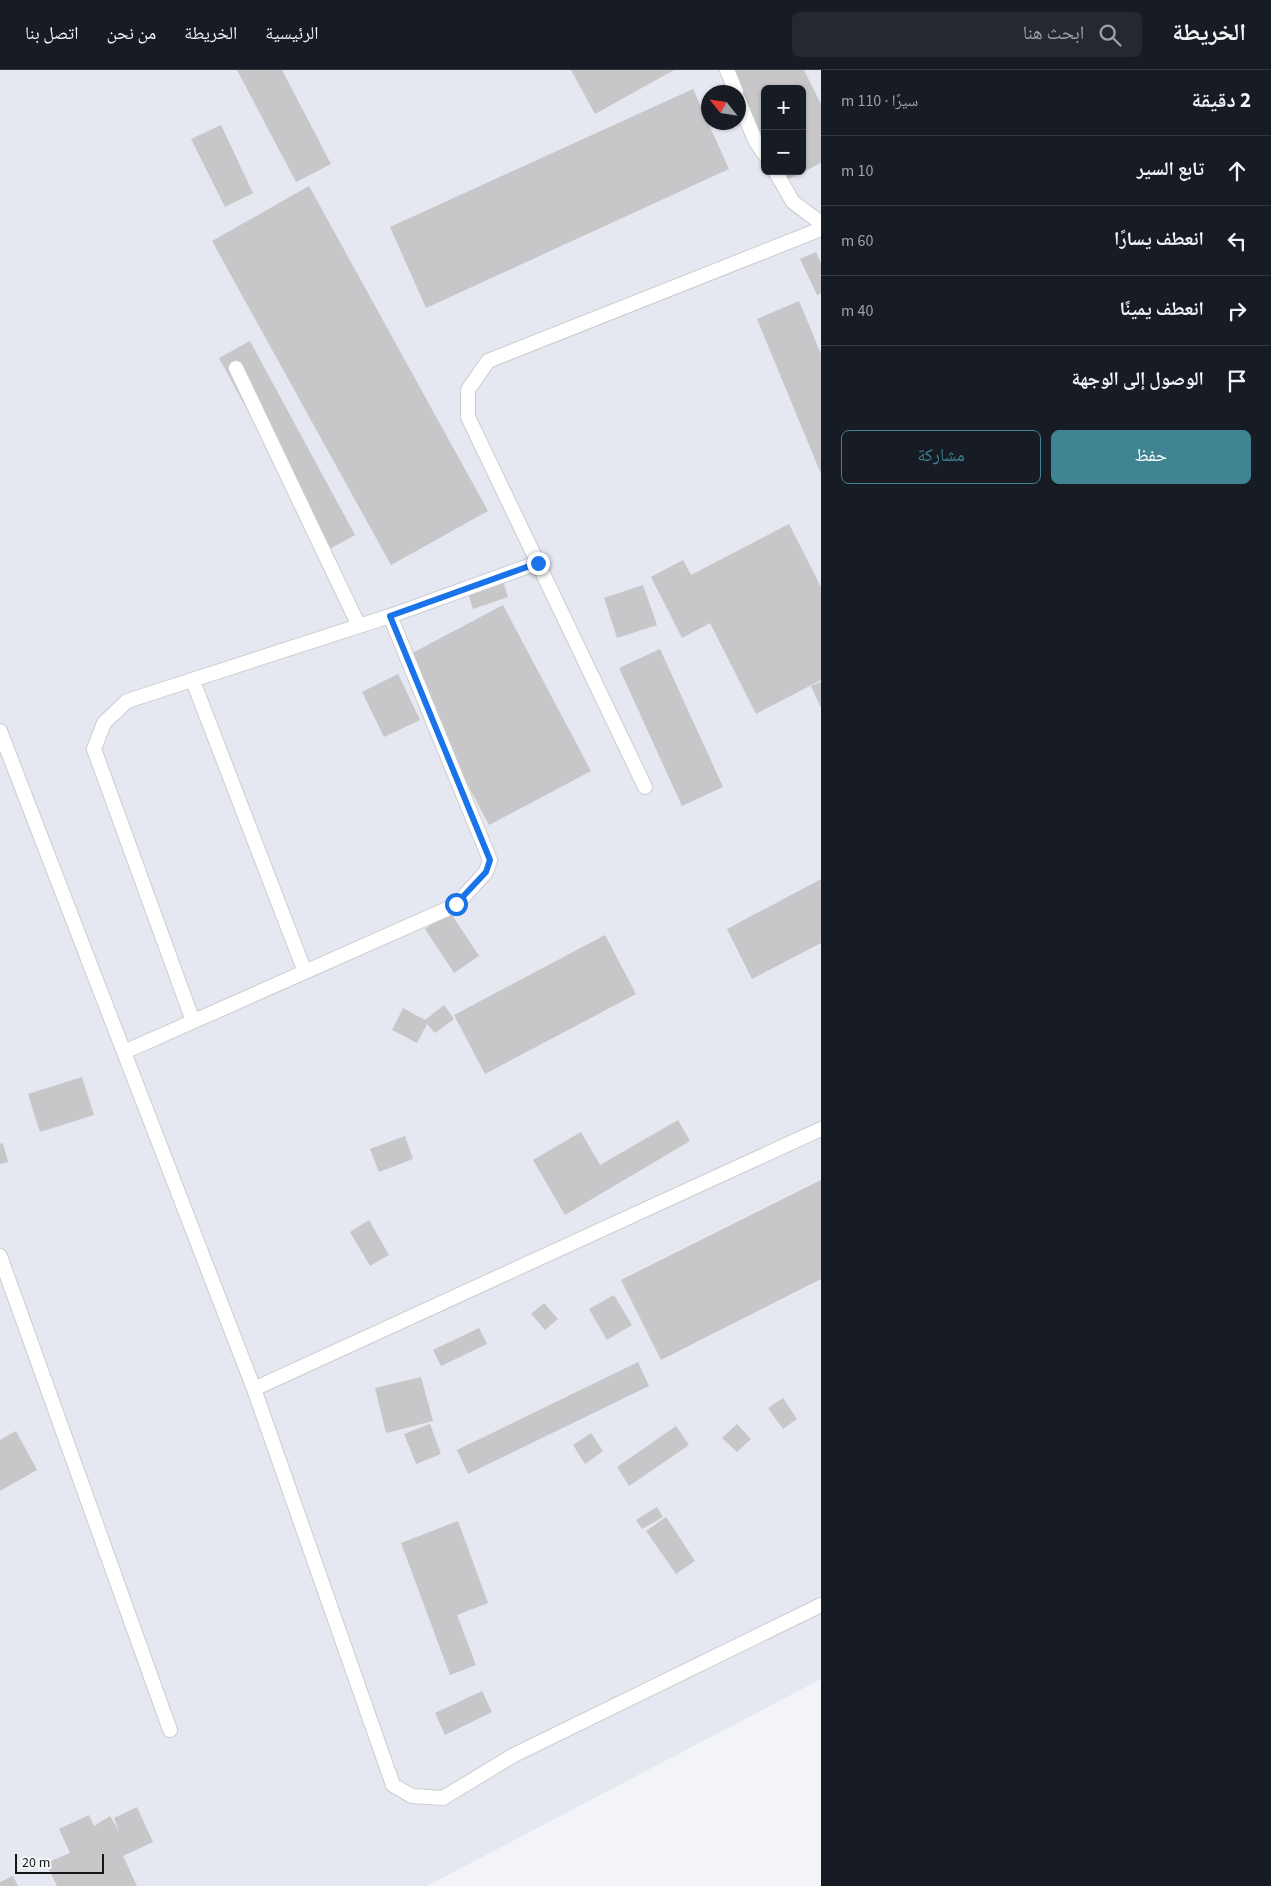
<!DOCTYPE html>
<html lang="ar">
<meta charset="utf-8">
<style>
body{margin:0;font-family:"Source Sans 3","Noto Naskh Arabic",sans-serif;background:#242831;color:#f1f3f6;direction:rtl}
.controls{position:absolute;right:15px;top:15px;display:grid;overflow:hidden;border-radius:8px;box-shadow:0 1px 4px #0004}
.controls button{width:45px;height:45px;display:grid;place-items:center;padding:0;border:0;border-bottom:1px solid #363941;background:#171b24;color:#f1f3f6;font:25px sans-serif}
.compass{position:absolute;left:701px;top:15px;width:45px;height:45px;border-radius:50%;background:#171b24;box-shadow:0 1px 4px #0004;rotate:300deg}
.scale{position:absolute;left:15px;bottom:12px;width:89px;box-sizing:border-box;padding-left:5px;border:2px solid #151617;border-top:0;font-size:14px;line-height:18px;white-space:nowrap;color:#151617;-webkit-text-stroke:4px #f3f4f7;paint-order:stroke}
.stop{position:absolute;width:15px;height:15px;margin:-11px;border:4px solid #1a73e8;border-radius:50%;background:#fff}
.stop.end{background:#1a73e8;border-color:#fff;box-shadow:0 1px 5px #0008}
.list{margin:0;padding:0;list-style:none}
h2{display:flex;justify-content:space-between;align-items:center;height:65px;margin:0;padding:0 20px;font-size:21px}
h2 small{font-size:16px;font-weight:400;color:#9ea1a6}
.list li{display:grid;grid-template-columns:32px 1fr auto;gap:15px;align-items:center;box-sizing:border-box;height:70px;padding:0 20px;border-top:1px solid #363941}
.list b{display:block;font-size:19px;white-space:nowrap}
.list em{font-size:16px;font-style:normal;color:#9ea1a6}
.actions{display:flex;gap:10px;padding:15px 20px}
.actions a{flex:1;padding:11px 0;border:1px solid #408393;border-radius:8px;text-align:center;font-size:18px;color:#408393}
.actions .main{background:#408393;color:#fff}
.icon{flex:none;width:28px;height:28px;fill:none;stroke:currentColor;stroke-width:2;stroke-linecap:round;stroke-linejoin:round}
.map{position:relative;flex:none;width:821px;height:1816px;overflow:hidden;direction:ltr}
header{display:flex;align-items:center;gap:30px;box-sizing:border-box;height:70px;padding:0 25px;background:#171b24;border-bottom:1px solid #363941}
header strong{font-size:24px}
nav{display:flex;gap:28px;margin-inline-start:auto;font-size:18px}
.search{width:350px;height:45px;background:#242831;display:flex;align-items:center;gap:12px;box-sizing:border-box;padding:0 18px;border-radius:8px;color:#9ea1a6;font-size:19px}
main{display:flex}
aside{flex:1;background:#171b24}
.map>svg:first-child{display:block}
</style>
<header>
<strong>الخريطة</strong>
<div class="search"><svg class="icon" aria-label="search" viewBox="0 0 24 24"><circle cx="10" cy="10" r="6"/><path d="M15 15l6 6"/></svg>ابحث هنا</div>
<nav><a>الرئيسية</a><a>الخريطة</a><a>من نحن</a><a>اتصل بنا</a></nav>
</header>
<main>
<aside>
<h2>2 دقيقة<small>سيرًا · 110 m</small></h2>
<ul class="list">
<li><svg class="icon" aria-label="ahead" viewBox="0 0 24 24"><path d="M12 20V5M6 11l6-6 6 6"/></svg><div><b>تابع السير</b></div><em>10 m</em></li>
<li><svg class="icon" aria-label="left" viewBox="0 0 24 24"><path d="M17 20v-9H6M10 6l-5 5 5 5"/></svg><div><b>انعطف يسارًا</b></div><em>60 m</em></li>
<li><svg class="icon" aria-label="right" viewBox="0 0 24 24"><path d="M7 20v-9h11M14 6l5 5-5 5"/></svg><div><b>انعطف يمينًا</b></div><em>40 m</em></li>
<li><svg class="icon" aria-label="arrive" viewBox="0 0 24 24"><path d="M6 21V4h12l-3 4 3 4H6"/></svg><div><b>الوصول إلى الوجهة</b></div></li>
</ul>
<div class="actions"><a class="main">حفظ</a><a>مشاركة</a></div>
</aside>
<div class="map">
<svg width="821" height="1816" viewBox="0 0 821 1816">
<rect width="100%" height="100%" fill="#f3f4f7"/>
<path fill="#e5e7f1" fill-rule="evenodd" d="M0,0H821V1609L427,1816H0ZM765,19H802V101H765ZM708,22H738V52H708Z"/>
<path fill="#c7c6c8" d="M237,0H282L331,94L296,112Z
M571,0H674L595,44Z
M730,0H804L821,34V93L785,111L780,101H802V19H765V71Z
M693,19L729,99L426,238L390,157Z
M221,55L253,123L225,137L191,69Z
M309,116L488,441L391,495L212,171Z
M816,182L821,193V223L817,225L800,189Z
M799,231L821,284V404L757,249Z
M250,271L355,465L324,482L219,288Z
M789,454L821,517V610L756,644L710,553L682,568L651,507L683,490L691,505Z
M503,511L508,527L473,539L468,523Z
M643,515L657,555L617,568L604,528Z
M503,535L591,701L489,755L401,589Z
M660,579L723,717L682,736L619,598Z
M398,604L420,650L384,667L362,622Z
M821,612V638L811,616Z
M821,809V873L752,909L727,859Z
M450,842L479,886L454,903L425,859Z
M605,865L636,924L485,1004L454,945Z
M444,935L454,949L435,963L427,954L417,973L392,960L403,938L425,950Z
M82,1007L94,1045L40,1062L28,1024Z
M678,1050L690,1071L565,1145L533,1090L581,1062L600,1095Z
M405,1066L413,1089L379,1102L370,1079Z
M3,1073L8,1092L0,1094V1074Z
M821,1110V1209L661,1290L621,1210Z
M369,1150L389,1185L370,1196L350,1162Z
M614,1225L632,1255L607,1270L589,1239Z
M544,1233L558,1249L545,1260L531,1244Z
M479,1258L487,1274L441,1296L433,1280Z
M638,1292L649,1316L468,1404L457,1380Z
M421,1307L433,1351L386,1363L375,1318Z
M783,1328L797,1349L783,1359L768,1338Z
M430,1354L441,1384L416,1394L404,1364Z
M737,1354L751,1369L737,1382L722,1368Z
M676,1356L689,1375L629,1416L617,1397Z
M16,1361L37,1400L0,1421V1370Z
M591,1363L603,1381L585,1394L573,1375Z
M657,1437L663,1447L642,1459L636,1450Z
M666,1447L695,1491L676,1504L646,1461Z
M458,1451L488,1533L457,1545L476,1595L450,1605L401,1473Z
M482,1621L492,1642L445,1665L435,1643Z
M137,1737L153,1772L123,1786L137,1816H57L46,1793L70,1783L59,1759L89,1745L94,1756L110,1746L119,1761L114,1748Z
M13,1806L18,1816H0V1812Z"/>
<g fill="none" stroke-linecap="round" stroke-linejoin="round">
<g stroke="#cccdcf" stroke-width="16">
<path id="lane" d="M727,0L736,22
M738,29L755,70L765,85
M775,101L793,132L821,153
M236,298L359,556
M193,611L305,902
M0,661L254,1319L393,1715L412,1726L443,1728L514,1685L821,1535
M645,717L468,347V320L488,291L821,159
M193,951L94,679L104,653L127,631L390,546L537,493
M124,982L456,835L486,802L490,790L390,546
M0,1186L170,1660
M254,1319L821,1059"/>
</g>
<use href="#lane" stroke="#fff" stroke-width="14"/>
</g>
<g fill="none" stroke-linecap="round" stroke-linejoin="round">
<path stroke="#1a73e8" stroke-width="6" d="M456,834L486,802L490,790L390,546L538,493"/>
</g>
</svg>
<div class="controls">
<button>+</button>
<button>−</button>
</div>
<svg class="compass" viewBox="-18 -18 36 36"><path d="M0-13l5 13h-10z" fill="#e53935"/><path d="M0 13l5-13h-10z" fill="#9ea1a6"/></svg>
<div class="scale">20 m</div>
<div class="stop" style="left:456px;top:834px"></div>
<div class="stop end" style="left:538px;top:493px"></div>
</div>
</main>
